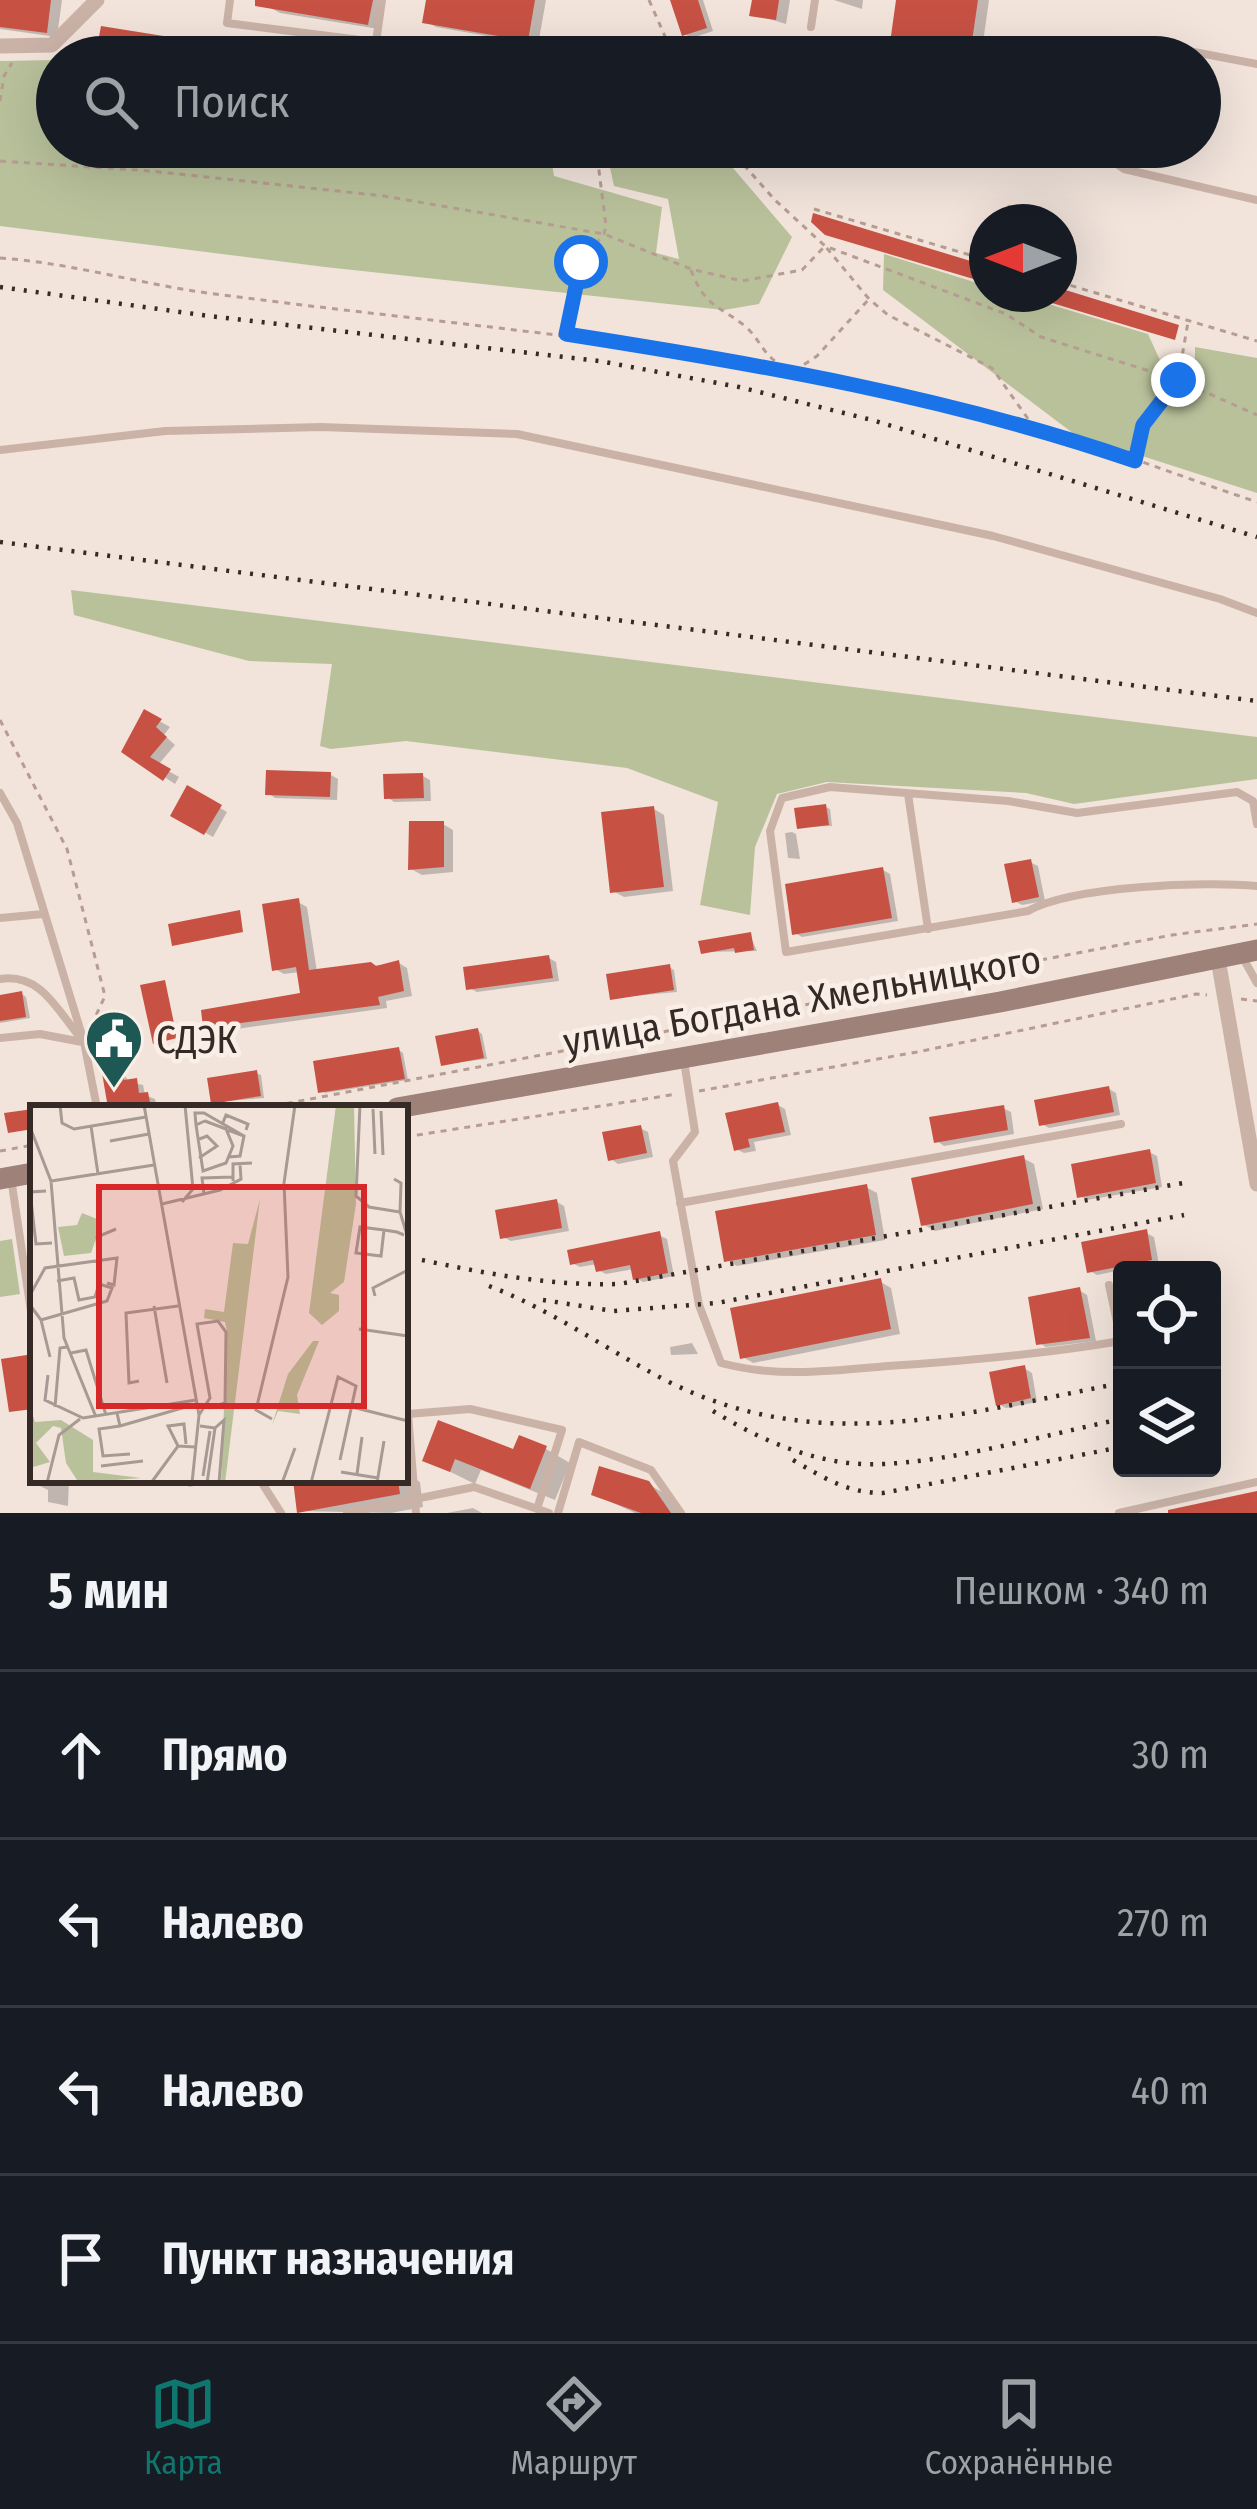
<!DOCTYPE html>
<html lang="ru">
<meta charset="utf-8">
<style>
body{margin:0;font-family:"Fira Sans Condensed",sans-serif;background:#242831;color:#f1f3f6}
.controls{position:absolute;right:36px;bottom:36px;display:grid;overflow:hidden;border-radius:12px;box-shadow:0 12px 48px #0002}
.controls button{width:108px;height:108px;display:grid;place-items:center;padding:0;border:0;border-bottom:3px solid #363941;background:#171b24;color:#f1f3f6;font:60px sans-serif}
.compass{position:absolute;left:969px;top:204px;width:108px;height:108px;border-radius:50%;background:#171b24;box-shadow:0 12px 48px #0002;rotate:270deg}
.stop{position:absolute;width:36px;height:36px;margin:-27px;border:9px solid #1a73e8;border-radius:50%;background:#fff}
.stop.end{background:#1a73e8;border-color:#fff;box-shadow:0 3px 12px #0008}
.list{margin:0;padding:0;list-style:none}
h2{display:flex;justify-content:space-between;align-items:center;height:156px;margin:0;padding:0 48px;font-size:51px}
h2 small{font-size:39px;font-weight:400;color:#9ea1a6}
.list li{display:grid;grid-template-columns:78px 1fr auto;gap:36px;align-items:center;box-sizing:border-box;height:168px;padding:0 48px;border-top:3px solid #363941}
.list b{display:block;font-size:45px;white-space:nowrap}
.list em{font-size:39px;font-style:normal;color:#9ea1a6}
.icon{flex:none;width:66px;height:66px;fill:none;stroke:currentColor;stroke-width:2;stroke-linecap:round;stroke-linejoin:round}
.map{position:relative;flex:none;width:1257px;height:1513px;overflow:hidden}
.search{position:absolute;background:#171b24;box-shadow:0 12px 48px #0002;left:36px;right:36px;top:36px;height:132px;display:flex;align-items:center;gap:30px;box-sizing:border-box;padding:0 42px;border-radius:66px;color:#9ea1a6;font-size:45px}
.sheet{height:828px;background:#171b24}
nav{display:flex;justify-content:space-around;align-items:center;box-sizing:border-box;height:168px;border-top:3px solid #363941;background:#171b24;font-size:33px;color:#9ea1a6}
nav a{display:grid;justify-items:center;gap:6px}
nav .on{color:#0f766e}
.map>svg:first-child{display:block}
</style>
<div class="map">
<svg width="1257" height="1513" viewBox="0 0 1257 1513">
<rect width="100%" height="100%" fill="#f2e4db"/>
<path fill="#b9c19b" d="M98,42L194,57H67Z
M57,60V147H549L554,176L662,207L656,253L679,259L668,199L614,186L607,154L614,147H715L792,237L759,304L724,310L325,267L0,226V61Z
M884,254L987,286V294H1015L1148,334L1164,369L1195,382V347L1257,358V493L1074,434L883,290Z
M71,590L1257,737V779L1074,804L1026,793L827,782L777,794L755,847L750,915L700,905L718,802L627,768L406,741L331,749L320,746L332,664L249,661L74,615Z
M12,1239L20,1294L0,1297V1241Z"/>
<path fill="#0003" d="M0,0H62L57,37L0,29Z
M270,0H384L379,29L280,13L269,7Z
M429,0H546L538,45L436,27L425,21Z
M672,0H703L713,31L692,38L684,34Z
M755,0H790L786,24L753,14Z
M834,0H863L862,9Z
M899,0H989L981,57L903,47L893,41Z
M103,30L272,57H180L112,46L102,40Z
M781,48L794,51L798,57H779Z
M145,713L170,727L164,735L175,745L158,765L179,777L175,784L125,751Z
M331,775L338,779L337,800L275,798L268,793Z
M423,776L430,780L431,801L394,802L387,797Z
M188,789L227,812L213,837L174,815Z
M826,807L830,809L832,826L800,827Z
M654,809L664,815L673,891L624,897L613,891Z
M443,824L453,830V872L422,875L411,869Z
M792,832L796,834L800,859L788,858L785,833Z
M1030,862L1038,866L1045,901L1022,905L1014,901Z
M883,870L890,874L898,921L802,937L795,933Z
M298,902L307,907L317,972L399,963L407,968L412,996L386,1001L387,1008L215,1032L206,1026L303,995L300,972L284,974L275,969Z
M750,935L757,951L703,952Z
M549,958L556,962L559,981L477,992L469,988Z
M669,967L674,970L677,992L612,998Z
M22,994L26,997L30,1018L0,1023V998Z
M478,1031L482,1034L487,1059L444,1064Z
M399,1050L403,1053L408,1080L325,1093L321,1091Z
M122,1073L130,1082L143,1085L145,1095L155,1099L157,1108H111L106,1075Z
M256,1073L261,1075L264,1098L214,1102Z
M1109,1089L1116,1093L1120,1115L1049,1128L1042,1124Z
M778,1105L785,1109L791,1135L754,1142L756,1151L744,1153L736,1149Z
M1003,1108L1011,1112L1014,1134L944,1146L937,1141Z
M640,1128L648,1132L653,1157L618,1164L611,1159Z
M1149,1152L1157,1156L1162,1187L1087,1200L1080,1196Z
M1023,1158L1034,1164L1043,1209L935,1231L924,1225Z
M866,1187L877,1193L885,1240L737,1266L727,1260Z
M557,1202L564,1206L569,1231L511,1241L503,1237Z
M1146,1233L1154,1237L1160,1270L1126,1269L1097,1275L1090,1271Z
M659,1235L667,1239L674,1276L643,1282L636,1278L634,1269L606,1274L598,1270L597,1264L580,1267L572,1263Z
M881,1282L891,1288L900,1334L753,1363L743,1357Z
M1079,1290L1087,1295L1096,1341L1046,1347L1039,1343Z
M692,1343L698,1354L671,1355L670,1347Z
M1024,1368L1032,1373L1037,1402L1006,1408L998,1404Z
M546,1449L570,1463L555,1500L481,1470L475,1484L426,1460Z
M405,1473L420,1482L423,1507L391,1513L300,1511L304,1480H405Z
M40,1480H69L68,1506L48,1502V1490L40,1486Z
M181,1480H211V1483L189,1487Z
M648,1484L674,1499L683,1513H635L594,1494Z
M473,1508L482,1513H447Z"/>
<path fill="#c75244" d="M0,0H51L47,33L0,27Z
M255,0H373L368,25L255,6Z
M426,0H535L528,41L422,23Z
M670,0H698L707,28L682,36Z
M752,0H779L776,20L749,16Z
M896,0H978L970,55L890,43Z
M101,26L251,50L250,57H194L98,42Z
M813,213L987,266V283L825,235L811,222Z
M1059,288L1179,325L1175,340L1032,297L1059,294Z
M144,709L162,719L156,727L167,737L150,757L171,769L163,781L121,752Z
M266,770L331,772L330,797L265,795Z
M423,773L424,798L384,799L383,774Z
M187,785L222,805L204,835L170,816Z
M826,804L829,825L797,829L794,808Z
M654,806L664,887L610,893L601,812Z
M409,821H444V867L408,870Z
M1031,859L1039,897L1012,903L1004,864Z
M883,867L892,918L792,935L785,884Z
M299,898L309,970L371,962L376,966L399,960L404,991L378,997L380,1005L203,1028L201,1010L300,993L296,967L272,971L262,904Z
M240,910L243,932L172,946L168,924Z
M751,932L754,950L735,953L734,948L701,954L698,941Z
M549,955L553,978L466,990L463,967Z
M670,964L674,990L610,1000L606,974Z
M165,980L177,1038L153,1044L140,985Z
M22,991L26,1017L0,1021V995Z
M478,1028L484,1058L441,1066L435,1036Z
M399,1047L405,1079L318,1093L313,1061Z
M123,1070L124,1080L137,1078L139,1093L148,1092L151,1108H108L102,1073Z
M257,1070L261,1096L211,1104L207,1078Z
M1109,1086L1114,1112L1039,1126L1034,1100Z
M778,1102L785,1132L748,1139L750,1147L734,1151L725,1113Z
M1004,1105L1008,1130L934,1143L929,1117Z
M33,1109V1129L8,1133L4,1113Z
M641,1125L647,1153L608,1161L602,1132Z
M1150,1149L1156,1183L1077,1198L1071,1164Z
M1024,1155L1033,1204L921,1226L911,1178Z
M867,1184L876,1235L724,1262L715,1211Z
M557,1199L562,1228L500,1239L495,1210Z
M1147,1229L1152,1260L1087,1273L1081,1242Z
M660,1231L668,1273L633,1280L630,1265L596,1272L593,1260L570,1265L567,1250Z
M881,1278L891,1329L740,1359L730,1308Z
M1080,1287L1090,1338L1036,1345L1028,1297Z
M33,1354V1409L9,1412L1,1359Z
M1025,1365L1031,1398L996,1406L989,1372Z
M438,1420L513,1449L519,1435L547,1446L530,1489L455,1459L450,1472L422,1461Z
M599,1466L649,1481L671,1513H641L591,1495Z
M293,1480H398L400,1494L297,1513Z
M1257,1491V1513H1168V1510Z"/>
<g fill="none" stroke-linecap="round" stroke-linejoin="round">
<path stroke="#b69c91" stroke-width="3" stroke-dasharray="6 6" stroke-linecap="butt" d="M649,0L674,57
M0,101L4,76L12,63
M728,147L775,200L825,246L1006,314L1041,337L1178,380L1257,415
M0,161L151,171L384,196L604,234L691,269L742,281L802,270L825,246L869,299L888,315L992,368L1031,423
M814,209L987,260
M0,258C73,263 143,285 215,294C488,330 767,348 1033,426C1108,448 1182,477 1257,502
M691,270C705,307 718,305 745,326C762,341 762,356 786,368
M1059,282L1257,341
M566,333L581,262L604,234L606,226L596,147
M794,371L817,356L869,299
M1135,461L1143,425L1178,380L1188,322
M0,720L67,849L105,996L92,1024
M1241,999L1257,1001
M699,1091L917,1052L1196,994L1207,995
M263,1108L1172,935L1257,924
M405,1137L677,1094
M0,1151L33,1145"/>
<path stroke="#cab2a7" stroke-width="8" d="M230,0L227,23L376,42L382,0
M811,27L815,0
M1106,57L1111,47L1142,42L1257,64
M1092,147L1124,169L1257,200
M0,450L165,431L321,427L517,434L993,536L1220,599L1257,613
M0,793L17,823L84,1042L97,1108
M908,794L928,929
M1257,824L1253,801L1237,792L1077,813L1008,801L830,787L782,798L770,831L786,952L1028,911C1072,886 1205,881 1257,886
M0,918L43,914
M1243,958L1257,983
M0,979C40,973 56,1008 79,1036
M0,1038L40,1034L82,1042
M684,1061L695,1132L673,1161L699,1305L721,1363C776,1378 832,1371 888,1366C967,1361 1043,1354 1121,1341L1109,1285
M11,1178L33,1325
M680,1203L1121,1124
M260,1480L281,1513
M347,1513L474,1487L549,1513
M416,1513L408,1414L470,1409L562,1430L537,1509
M558,1513L579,1442L651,1470L681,1513
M1119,1513L1257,1482"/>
<path stroke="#cab2a7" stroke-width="15" d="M0,46L52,45L97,0
M1218,959L1257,1184"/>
<path stroke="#9e8178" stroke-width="21" d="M397,1108L1000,1002L1257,950
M0,1179L33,1173"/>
<path stroke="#362a27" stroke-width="4.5" stroke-dasharray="3 9" stroke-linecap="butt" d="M0,287L209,316L599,361L739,387L872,420L1257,537
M0,542L1257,701
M422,1260C488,1274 552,1286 619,1284L1183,1183
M489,1286C552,1310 607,1350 667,1381C820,1458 964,1413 1122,1383
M543,1300L613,1311L717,1303L1184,1215
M1212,1365H1217
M713,1411C752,1435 795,1455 841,1462C914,1474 1046,1434 1122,1419
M1212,1429L1223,1427
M793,1460C824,1478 847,1493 883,1493L1122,1447"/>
</g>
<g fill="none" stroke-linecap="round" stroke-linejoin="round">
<path stroke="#1a73e8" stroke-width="15" d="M581,262L566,334C758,364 950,397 1135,461L1143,425L1178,380"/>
</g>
<defs>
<g id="civic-pin" transform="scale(3)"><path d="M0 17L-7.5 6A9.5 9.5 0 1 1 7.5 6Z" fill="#1d5854" stroke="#f9efe7"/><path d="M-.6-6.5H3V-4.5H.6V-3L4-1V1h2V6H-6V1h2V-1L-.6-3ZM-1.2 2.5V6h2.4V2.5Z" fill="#fff"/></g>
</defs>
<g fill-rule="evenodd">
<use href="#civic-pin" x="114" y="1039"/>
</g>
<g text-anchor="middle" stroke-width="9" stroke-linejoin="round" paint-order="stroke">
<g font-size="39" fill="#362a27" stroke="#f9efe7">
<text transform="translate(802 1000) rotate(-10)" y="14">улица Богдана Хмельницкого</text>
</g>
<g font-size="39" fill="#362a27" stroke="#f9efe7" text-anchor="start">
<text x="156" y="1053">СДЭК</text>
</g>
</g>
<g transform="translate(30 1105)">
<rect width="378" height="378" fill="#f2e4db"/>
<path d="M306,0H324L326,99L314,177L300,188L309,190V206L292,220L279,208ZM230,94L195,378H191L197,226L195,217L174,213L175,204L194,207L203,138L218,139ZM52,108L72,116L61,148L34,151L28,122L47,120ZM283,236H289L267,290L270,309L248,306L242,320L258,269ZM0,302L5,317L31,315L63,335V367L111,373L49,378L36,358L31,323L23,321L6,338L20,357L0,363Z" fill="#b9c19b"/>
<path fill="none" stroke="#a79a93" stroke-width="3" d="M30,0L32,18L44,24L116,12M114,0L169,310L162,378M330,0L326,91L339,102L370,107L378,133M343,4L345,49M351,6L353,50M175,16L196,24L203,41L196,58L173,66L166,20ZM166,20L165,8H174L214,31M192,20L196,10L218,19L216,25M61,21L68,69M0,22L21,76L124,60M198,25L214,31L210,51L199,52M167,35L177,31L187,41L169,53M80,36L119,29M364,74L371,78L370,107M21,76L34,233L66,312M203,76V59L222,58M16,86L0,87L6,139L22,138M174,89L172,73L203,72M152,97L163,84L155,0M132,99L190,85L211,74L210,59M354,125L351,151L326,148L330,122L354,125L367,127L374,130M27,176L44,173L49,195L65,192L69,179M0,190L15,163L87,153L84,180L77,178M345,191L343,183L378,165M0,200L11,215L77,196L82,183L69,179L67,132L86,124M124,201L137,278M11,215L20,252M329,224L378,231M41,248L56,245L76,310M18,270L15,295L53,313L166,295M109,276L99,278L96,208L148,201M25,302L30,243L37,242M322,302L378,316M87,308L90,321L69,324L73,351L100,349M169,310L180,293L167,219L188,216L196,227L195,298L179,303M242,314L226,305L258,172L254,78L265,0M90,321L166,299M170,321L185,323L177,378M185,323L194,315L189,378M148,341L138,321L154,319L156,339M71,361L113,356M311,367L348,373M327,369L332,332M173,371L180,326M17,378L29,330L50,314M121,378L148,341L165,342M252,378L265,343M281,378L308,272L326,281L310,355M347,378L354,336"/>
<path fill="#d62828" fill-opacity="0.15" stroke="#d62828" stroke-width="6" d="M69,82H334V301H69Z"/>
<rect width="378" height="378" fill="none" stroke="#362a27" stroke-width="6"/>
</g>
</svg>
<div class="controls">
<button><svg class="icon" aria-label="locate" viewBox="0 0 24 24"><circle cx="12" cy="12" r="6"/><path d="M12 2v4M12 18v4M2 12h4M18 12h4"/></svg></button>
<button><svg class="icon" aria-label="layers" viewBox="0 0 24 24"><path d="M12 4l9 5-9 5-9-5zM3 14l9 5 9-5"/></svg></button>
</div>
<svg class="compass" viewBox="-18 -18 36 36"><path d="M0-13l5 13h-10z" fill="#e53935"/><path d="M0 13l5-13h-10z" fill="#9ea1a6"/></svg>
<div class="stop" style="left:581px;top:262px"></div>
<div class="stop end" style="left:1178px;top:380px"></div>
<div class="search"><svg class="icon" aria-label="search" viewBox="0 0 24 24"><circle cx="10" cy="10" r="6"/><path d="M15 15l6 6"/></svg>Поиск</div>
</div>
<section class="sheet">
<h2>5 мин<small>Пешком · 340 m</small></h2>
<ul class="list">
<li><svg class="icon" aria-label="ahead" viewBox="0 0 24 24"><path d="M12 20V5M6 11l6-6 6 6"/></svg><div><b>Прямо</b></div><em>30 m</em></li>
<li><svg class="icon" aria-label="left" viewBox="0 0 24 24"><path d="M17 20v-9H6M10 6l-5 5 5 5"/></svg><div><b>Налево</b></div><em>270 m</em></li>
<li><svg class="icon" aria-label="left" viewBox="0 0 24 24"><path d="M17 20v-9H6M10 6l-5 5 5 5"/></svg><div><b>Налево</b></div><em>40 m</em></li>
<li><svg class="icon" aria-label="arrive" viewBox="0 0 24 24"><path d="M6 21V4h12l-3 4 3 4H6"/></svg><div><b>Пункт назначения</b></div></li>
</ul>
</section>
<nav>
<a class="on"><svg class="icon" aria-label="map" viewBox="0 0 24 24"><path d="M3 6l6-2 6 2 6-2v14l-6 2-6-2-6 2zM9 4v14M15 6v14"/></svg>Карта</a>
<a><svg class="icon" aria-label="directions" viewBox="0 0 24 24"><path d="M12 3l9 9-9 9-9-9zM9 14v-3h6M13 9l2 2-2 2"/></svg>Маршрут</a>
<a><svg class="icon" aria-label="saved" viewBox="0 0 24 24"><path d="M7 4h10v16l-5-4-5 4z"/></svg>Сохранённые</a>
</nav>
